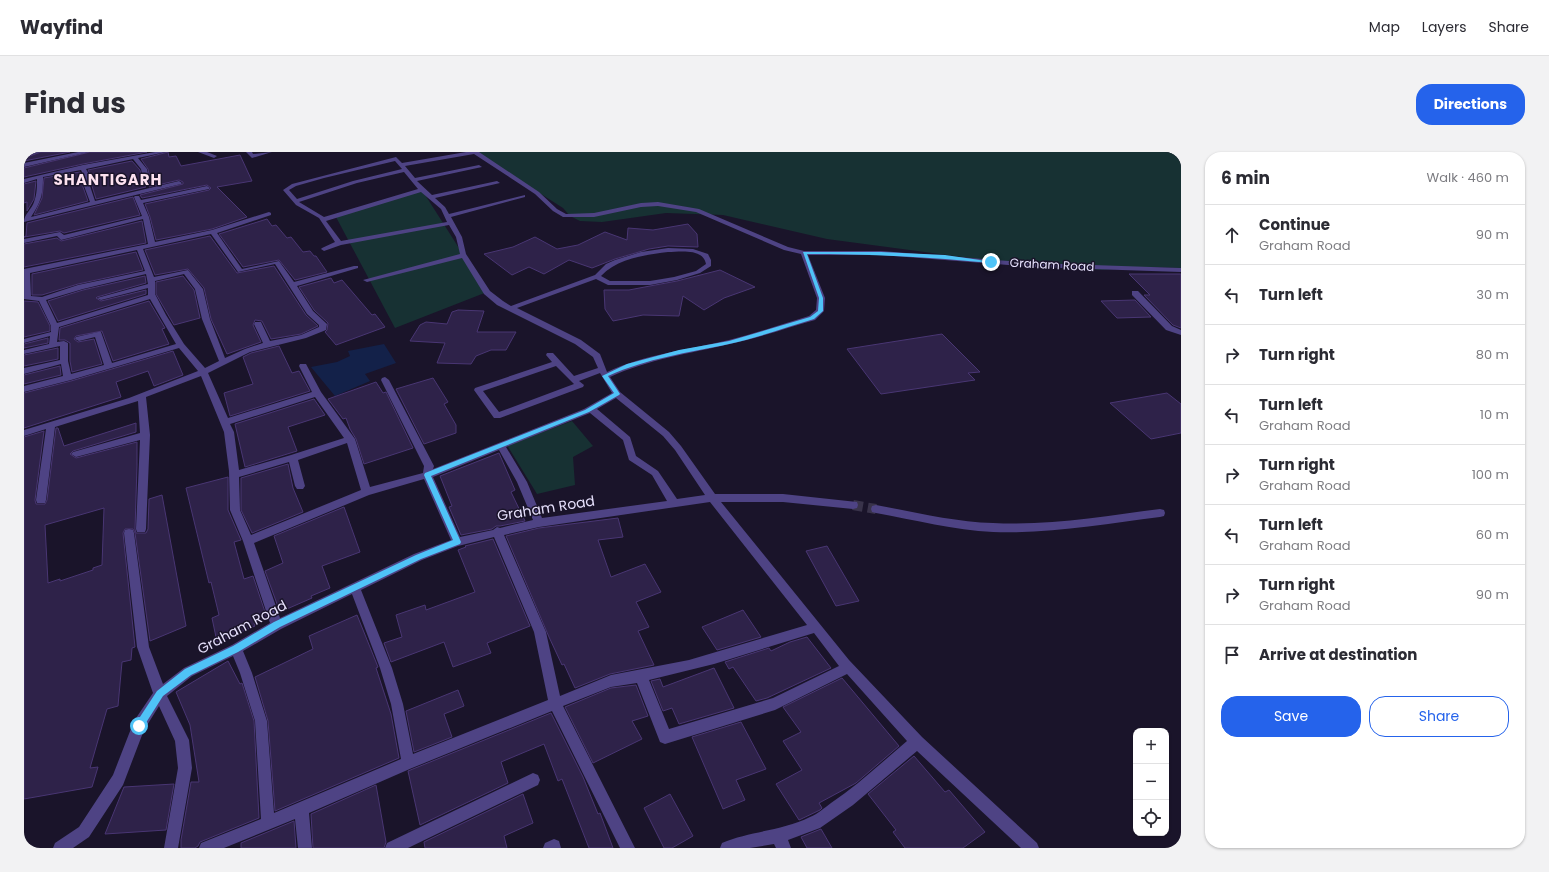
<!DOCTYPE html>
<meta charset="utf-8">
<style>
body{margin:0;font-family:Poppins,sans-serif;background:#f2f2f3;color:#2b2b33}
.controls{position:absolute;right:12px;bottom:12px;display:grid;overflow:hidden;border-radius:8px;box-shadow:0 1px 3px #0004}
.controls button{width:36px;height:36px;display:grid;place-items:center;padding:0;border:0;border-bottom:1px solid #e1e1e2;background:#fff;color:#2b2b33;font:20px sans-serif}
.stop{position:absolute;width:12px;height:12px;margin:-9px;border:3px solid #4fc3f7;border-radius:50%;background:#fff}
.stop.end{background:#4fc3f7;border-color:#fff;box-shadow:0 1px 4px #0008}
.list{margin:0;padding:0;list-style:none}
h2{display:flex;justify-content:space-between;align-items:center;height:52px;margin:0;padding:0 16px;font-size:17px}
h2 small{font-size:13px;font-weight:400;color:#7c7c81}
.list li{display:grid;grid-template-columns:26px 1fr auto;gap:12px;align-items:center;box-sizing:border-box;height:60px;padding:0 16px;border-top:1px solid #e1e1e2}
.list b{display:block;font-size:15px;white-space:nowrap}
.list p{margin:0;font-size:13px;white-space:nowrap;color:#7c7c81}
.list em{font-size:13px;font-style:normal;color:#7c7c81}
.actions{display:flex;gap:8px;padding:12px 16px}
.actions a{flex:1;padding:9px 0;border:1px solid #2563eb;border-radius:16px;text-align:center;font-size:14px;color:#2563eb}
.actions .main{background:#2563eb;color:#fff}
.icon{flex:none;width:22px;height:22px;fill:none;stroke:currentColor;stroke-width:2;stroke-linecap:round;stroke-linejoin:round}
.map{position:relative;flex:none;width:1157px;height:696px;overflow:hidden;border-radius:16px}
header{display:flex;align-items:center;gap:24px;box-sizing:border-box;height:56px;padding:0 20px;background:#fff;border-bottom:1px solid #e1e1e2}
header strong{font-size:19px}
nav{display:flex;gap:22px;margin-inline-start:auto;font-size:14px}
.intro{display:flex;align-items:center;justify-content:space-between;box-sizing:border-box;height:96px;padding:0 24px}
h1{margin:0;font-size:28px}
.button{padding:10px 18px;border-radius:16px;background:#2563eb;color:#fff;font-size:14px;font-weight:700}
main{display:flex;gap:24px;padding:0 24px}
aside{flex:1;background:#fff;border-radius:16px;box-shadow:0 1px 3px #0004}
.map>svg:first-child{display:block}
</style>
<header>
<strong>Wayfind</strong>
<nav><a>Map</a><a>Layers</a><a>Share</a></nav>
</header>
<div class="intro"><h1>Find us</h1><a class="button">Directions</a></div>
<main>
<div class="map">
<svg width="1157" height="696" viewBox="0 0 1157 696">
<rect width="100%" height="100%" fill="#1a142a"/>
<path fill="#173133" d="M451,0H1157V116L1121,115L1078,118L1006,114L803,87L699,63L642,61L578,70L556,69L546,64L539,56Z
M398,38L463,140L371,176L312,65Z
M548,269L569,294L549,305L551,333L513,342L483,293Z"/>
<path fill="#132149" d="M360,192L372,211L341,222L346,229L311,244L287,215L313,210L326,204L324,199Z"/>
<path fill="#2e2249" stroke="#493673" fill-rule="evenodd" d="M17,0H46L0,9V6Z
M66,0H123L59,12L0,25V16Z
M144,0L145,5L152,4L157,14L216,3L228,29L193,35L223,65L188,77L132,88L126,65L121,52L185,38L187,36L183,33L118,46L116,43L159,32V30L155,28L125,35L127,32L124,17L117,7Z
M108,9L116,18L119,32L122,35L72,47L68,34V25L64,18Z
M56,20L59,26V35L64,49L10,63L18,46L20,26Z
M12,29L10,47L3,59V50L0,51V32Z
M109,45L116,63L40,81L36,79L0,85L2,84L3,71Z
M243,67L248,74L252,73L263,86L267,85L279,100L286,99L290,104H292L303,120L271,128L255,108L219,115L195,82Z
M118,69L122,91L0,115V92L33,86L37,89Z
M664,72L673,82L674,95L644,94L625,97L591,107L568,116L545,108L520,122L505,115L488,123L460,102L489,95L511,85L533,97L554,93L581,80L603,88L604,76L629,78Z
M186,84L213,121L250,114L282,163L294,174L277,182L247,187L238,169L231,168L229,173L237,190L203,202L187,167L180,136L164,117L131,123L121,98Z
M112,100L119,118L54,132L18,143H8V122Z
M696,118L731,135L700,146L680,158L659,144L655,164L619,163L589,169L581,157L580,138H605L626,134L653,129Z
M1105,122H1157V176L1149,173L1120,143H1126Z
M121,124L122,131L73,145L72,146L77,149L122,138V142L34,169L24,149L59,138Z
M159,124L170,138L176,166L150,173L132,142V130Z
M307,126L310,131L318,128L348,163L351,162L361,175L312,193L301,180L303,178L304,171L290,158L275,135Z
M1111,148L1127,165L1093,166L1077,149Z
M0,149L14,150L26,174V179L0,185Z
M125,149L141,176L138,177L145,192L89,209L78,179L52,184L50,187L54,190L70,187L78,212L48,220L46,209V191L41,188H35L36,176Z
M434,158L460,159L453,180H492L482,198H467L452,204L447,212L413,211L421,191L386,189L396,173L402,170L423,172L428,160Z
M918,182L956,220L944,221L951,228L857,242L823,197Z
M24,186V191L0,196V192Z
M255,194L268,221L275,219L286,239L206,264L200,241L229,232L219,205L227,201Z
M34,196V207L0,214V203Z
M149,199L159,223L130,234L124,219L92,230L97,245L0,276V241L47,229Z
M36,214L37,223L0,232V223Z
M409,226L424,250L420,252L432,273V281L400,292L372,237Z
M352,230L359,241L362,240L389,296L340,312L332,287L326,277L322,266L319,267L304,247Z
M1143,241L1157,252V281L1127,287L1086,251Z
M290,247L301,263L264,275L273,299L221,315L211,272Z
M112,271V280L49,299L46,302L52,306L113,290V313L111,377L112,381H122L124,377L125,347L138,343L162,474L126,489L111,381L109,377H101L99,381L111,495L108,496L107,508L98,510L94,554L83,557L66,616L74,615L68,635L0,647V285L20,279L11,348L12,352H21L23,348L32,276H34L40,294ZM80,356L78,413L69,416V418L36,429V427L24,431L21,373Z
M475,301L491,338L487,340L501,369L476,374H472L468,377L437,383L425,355L428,354L416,324Z
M264,312L269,336L279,360L228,381L217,358V326Z
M204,325V358L217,388L210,390L220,427L229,424L243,466L230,471L231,474L193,490L188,466L195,463L187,430L185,431L162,336Z
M320,355L336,400L298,414L306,436L287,444L288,446L256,460L241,419L259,411L250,384Z
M594,366L599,385L574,388L587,425L621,412L637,440L612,450L625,475L614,479L630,513L586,522L551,536L540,512L538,513L525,485L482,384L515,376Z
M469,387L506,474L463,491L467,501L429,515L420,490L367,510L360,491L378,485L372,463L401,453L402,458L451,440L434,398L442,395L441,394Z
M803,394L835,449L812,454L782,399Z
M719,458L737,485L693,498L678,475Z
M333,463L354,515L352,516L367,562L375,606L251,659L244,569L231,525L289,497L285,484Z
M783,485L807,516L743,546L732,549L709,515L705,517L701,510L745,496L747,499L766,490Z
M204,509L216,532L218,531L230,569L235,666L176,690L174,694L171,696H157V688L167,630H175L166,573L152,540Z
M690,516L710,556L655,572L648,556L639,559L627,529L636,527L639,535Z
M818,526L875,594L832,631L795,651L798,656L796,658L775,668L752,632L778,618L759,589L777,580L759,555Z
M612,533L624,564L608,569L618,587L569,611L541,555L587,536Z
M434,538L440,554L420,562L428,585L390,600L382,559Z
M527,561L559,625L574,662L576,661L589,696H565L538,627L534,629L520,592L477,610L484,631L396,673L384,619Z
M717,570L742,617L712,628L721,648L699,657L668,585Z
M890,604L921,640L925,638L961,680L939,696H881L869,680L872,678L844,642Z
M150,632L142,678L81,682L100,635Z
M352,633L362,690L360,696H289L287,662Z
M499,642L509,671L480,684L483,696H401L400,690Z
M646,642L669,684L648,696H640L620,656Z
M270,669L272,696H217V691Z
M797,677L808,696H783L777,685Z"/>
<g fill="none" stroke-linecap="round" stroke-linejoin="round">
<path stroke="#39334a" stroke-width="10" stroke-dasharray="10 5" stroke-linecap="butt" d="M829,353L852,357"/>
<path fill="#4e4384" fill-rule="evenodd" d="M6,0H16L0,5V1Z
M54,0H65L0,15V11Z
M131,0H142L114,6L123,17L126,32L123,34L120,32L117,17L109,7L62,17L67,26L66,34L71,49L155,29L158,31L157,32L0,70C0,62 8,57 10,50C13,42 13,35 13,27L0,31V27L59,13ZM57,18L61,26L60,34L66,50L7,65C17,50 19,43 19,25Z
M174,0H183L193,4L190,6Z
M222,0H228L229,2L248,0L228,6Z
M442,0H455L515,40L533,57L542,62L570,61L617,51L634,50L675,57L764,95L780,99H857L1009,111L1157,116V120L1009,115L857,103H784L801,146L800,159L791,168C763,176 734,186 706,192C664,202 625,207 586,225L596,240L645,280L657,294L691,342H759L833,350L834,353L833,356L829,357L759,350H697L825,508L898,585L1013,691L1015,696H997L893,599L829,653L796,676L764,688L767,696H752L750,692L726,696H696L698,691C726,679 758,679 786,665C794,662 800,656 807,651C834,633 858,610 883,589L823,522L751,558L641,592L636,590L613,531L587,535L539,554L611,696H596L528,559L388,616L285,661L288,696H274L271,667L200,696H175L177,691L237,667L231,569L216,521L209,504L168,524L143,544L165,588L168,616L154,696H140L154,616L151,589L135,554L120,578L99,633L65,685L49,696H29L31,691L55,675L89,623L110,569L129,541L113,495L100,381L101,378L105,377L109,378L110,381L125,495L139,532L160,516L208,493L246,471L219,389L206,358L205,319L200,280L177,224L122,245L126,283L122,377L121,380H113L112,377L116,288L52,305L47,302L49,300L116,281L114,249L31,275L22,348L21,351H13L12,348L22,277L0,284V278L105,246L174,219L155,196L47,228L0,240V234L39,224L37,212L0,222V216L36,208V194L0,202V198L25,192L26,184L0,191V187L27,180V174L15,149L0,147V117L124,92L119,67L37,88L33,84L0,91V87L36,80L40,83L118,64L110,45L111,44H115L117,48L183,34L186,36L185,37L119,51L125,65L131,90L188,78L245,60L247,61V63L193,81L218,117L255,109L270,130L330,114H334V116L273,134L289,159L303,172L302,178L282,186L226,200L184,221L204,266L288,240L275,214L276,212H282L297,240L331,287L346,335L399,321L400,314L357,228L358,226L361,225L365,228L410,314L409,317L560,257L588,241L576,221L555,229L560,233L559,235L476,266H470L450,238L451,236L528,210L522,203L523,201H529L550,224L574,216L569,205L551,192L473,153L460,142L438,106L343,130L339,128L436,102L432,85L425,73L317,93L300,99L297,97L298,96L311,90L295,66L272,53L259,38L268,32L372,5L378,11ZM450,2L511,42L529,59L539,65H570L617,55L634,54L672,60L760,98L777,102L793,146L792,158L785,164C759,172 732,181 705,188C664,198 622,202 583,220L576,202L557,188L493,156L572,127L584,133H626L653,128L676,121L687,114V108L684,102L669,97L644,96L617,100L591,108L582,112L571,123L487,154L479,149L466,139L442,102L438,85L427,65L501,45V43L425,62L421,55L411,46L476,31L473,29L408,43L393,29L458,15L455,13L391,26L381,14ZM371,9L378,17L329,29L273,47L265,38L272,34L300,26ZM380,20L394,37L300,65L275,50L333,31ZM397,40L417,57L423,70L317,89L302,69ZM187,82L214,120L251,112L283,162L295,173V175L277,183L246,189L237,170H231L230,172L239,191L221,197L201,206L186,167L179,137L164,118L130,125L119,97ZM113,98L121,119L54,133L18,145L7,144L6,121ZM644,100C656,100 679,96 682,112L672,119L650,125L626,129H586L577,124C594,106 621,103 644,100ZM122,122L124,132L73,146L77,148L124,136V143L33,171L22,148L59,137ZM160,122L171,137L178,167L195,209L181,216L160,192L142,163L131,142V129ZM126,147L152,192L88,211L77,180H74L52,185L51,187L55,189L71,185L80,213L47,222L44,209V191L40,189L33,190L35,175ZM532,214L550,232L475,260L459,239ZM291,245L320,286L267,303L215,318L210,280L206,272ZM592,246L639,284L651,298L681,343L653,347L634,319L612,304L606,285L573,257ZM566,261L599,288L605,308L628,323L643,349L518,366L503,330L482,295ZM323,291L337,338L227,383L216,358L215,325L265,310L271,334L273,337H279L281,334L274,308ZM475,298L493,330L509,368L476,376L473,375L469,378L436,385L409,325ZM400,327L427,388L390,402L256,466L230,391L345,343ZM686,350L783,473L665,508L587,523L536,544L522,480L480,383L515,375ZM470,385L510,480L524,548L389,602L379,552L368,516L337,438L398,408L434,394ZM328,442L356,516L367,552L377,607L250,661L243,569L228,521L219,499L257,477ZM790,481L815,514L749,546L645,577L625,528L690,512Z
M1108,139H1114L1148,174L1157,178V183L1142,178L1108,143Z
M852,353C891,360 930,370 969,371C1025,374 1081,364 1136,357L1140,358L1141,361L1140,364L1136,365C1081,372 1025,382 969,380C930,378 891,368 852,361L848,360L847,357L848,354Z
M509,621L514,623L516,628L514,633L384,696H361L363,691Z
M530,687L535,689L537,696H519L521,691Z"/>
</g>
<path fill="#4fc3f7" d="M779,100H857L921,103L970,110L967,111C906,105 845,102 783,102L799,146V159L790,167C762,175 734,186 705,192C663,201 624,206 584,224L596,242L595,243L565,260L407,324L437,390L436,392L397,407L256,475L214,500L167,523L139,544L118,577L115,578L112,577L111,574L112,571L133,539L161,517L209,494L250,470L392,403L429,388L400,323L401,321L561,258L590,241L578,224L603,212L655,198L705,189L786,165L794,159L795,146Z"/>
<g text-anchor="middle" stroke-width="3" stroke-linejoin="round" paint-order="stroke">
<g font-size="12" fill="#e6e0fc" stroke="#1a142a">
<text transform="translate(1028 113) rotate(3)" y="4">Graham Road</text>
</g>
<g font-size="14" fill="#e6e0fc" stroke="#1a142a">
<text transform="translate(522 356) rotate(-9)" y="5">Graham Road</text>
<text transform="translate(218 475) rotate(-28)" y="5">Graham Road</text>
</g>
<g font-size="15" font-weight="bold" letter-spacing="1" fill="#fce1ef" stroke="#1a142a">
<text x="84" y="33">SHANTIGARH</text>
</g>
</g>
</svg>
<div class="controls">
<button>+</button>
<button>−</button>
<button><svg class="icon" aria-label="locate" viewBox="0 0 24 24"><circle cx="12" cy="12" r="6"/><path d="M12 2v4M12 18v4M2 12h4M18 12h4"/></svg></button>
</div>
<div class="stop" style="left:115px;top:574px"></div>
<div class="stop end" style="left:967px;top:110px"></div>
</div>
<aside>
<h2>6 min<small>Walk · 460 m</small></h2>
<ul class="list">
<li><svg class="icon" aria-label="ahead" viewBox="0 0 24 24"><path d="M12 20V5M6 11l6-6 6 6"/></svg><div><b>Continue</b><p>Graham Road</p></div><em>90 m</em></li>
<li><svg class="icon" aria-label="left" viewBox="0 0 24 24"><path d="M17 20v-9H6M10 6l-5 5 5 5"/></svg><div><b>Turn left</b></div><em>30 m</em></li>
<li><svg class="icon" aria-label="right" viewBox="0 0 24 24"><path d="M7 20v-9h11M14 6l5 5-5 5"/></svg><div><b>Turn right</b></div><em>80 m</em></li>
<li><svg class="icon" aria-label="left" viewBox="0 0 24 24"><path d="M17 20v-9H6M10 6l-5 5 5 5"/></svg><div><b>Turn left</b><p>Graham Road</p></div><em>10 m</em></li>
<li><svg class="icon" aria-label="right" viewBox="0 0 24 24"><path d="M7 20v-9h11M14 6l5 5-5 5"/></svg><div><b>Turn right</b><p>Graham Road</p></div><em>100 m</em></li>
<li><svg class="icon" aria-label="left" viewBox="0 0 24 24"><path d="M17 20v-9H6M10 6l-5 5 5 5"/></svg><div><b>Turn left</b><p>Graham Road</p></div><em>60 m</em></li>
<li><svg class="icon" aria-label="right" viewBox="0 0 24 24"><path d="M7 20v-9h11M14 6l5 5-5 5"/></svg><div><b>Turn right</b><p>Graham Road</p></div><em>90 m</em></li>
<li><svg class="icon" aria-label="arrive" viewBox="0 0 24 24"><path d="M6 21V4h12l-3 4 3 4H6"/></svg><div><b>Arrive at destination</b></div></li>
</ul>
<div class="actions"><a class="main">Save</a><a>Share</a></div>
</aside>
</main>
